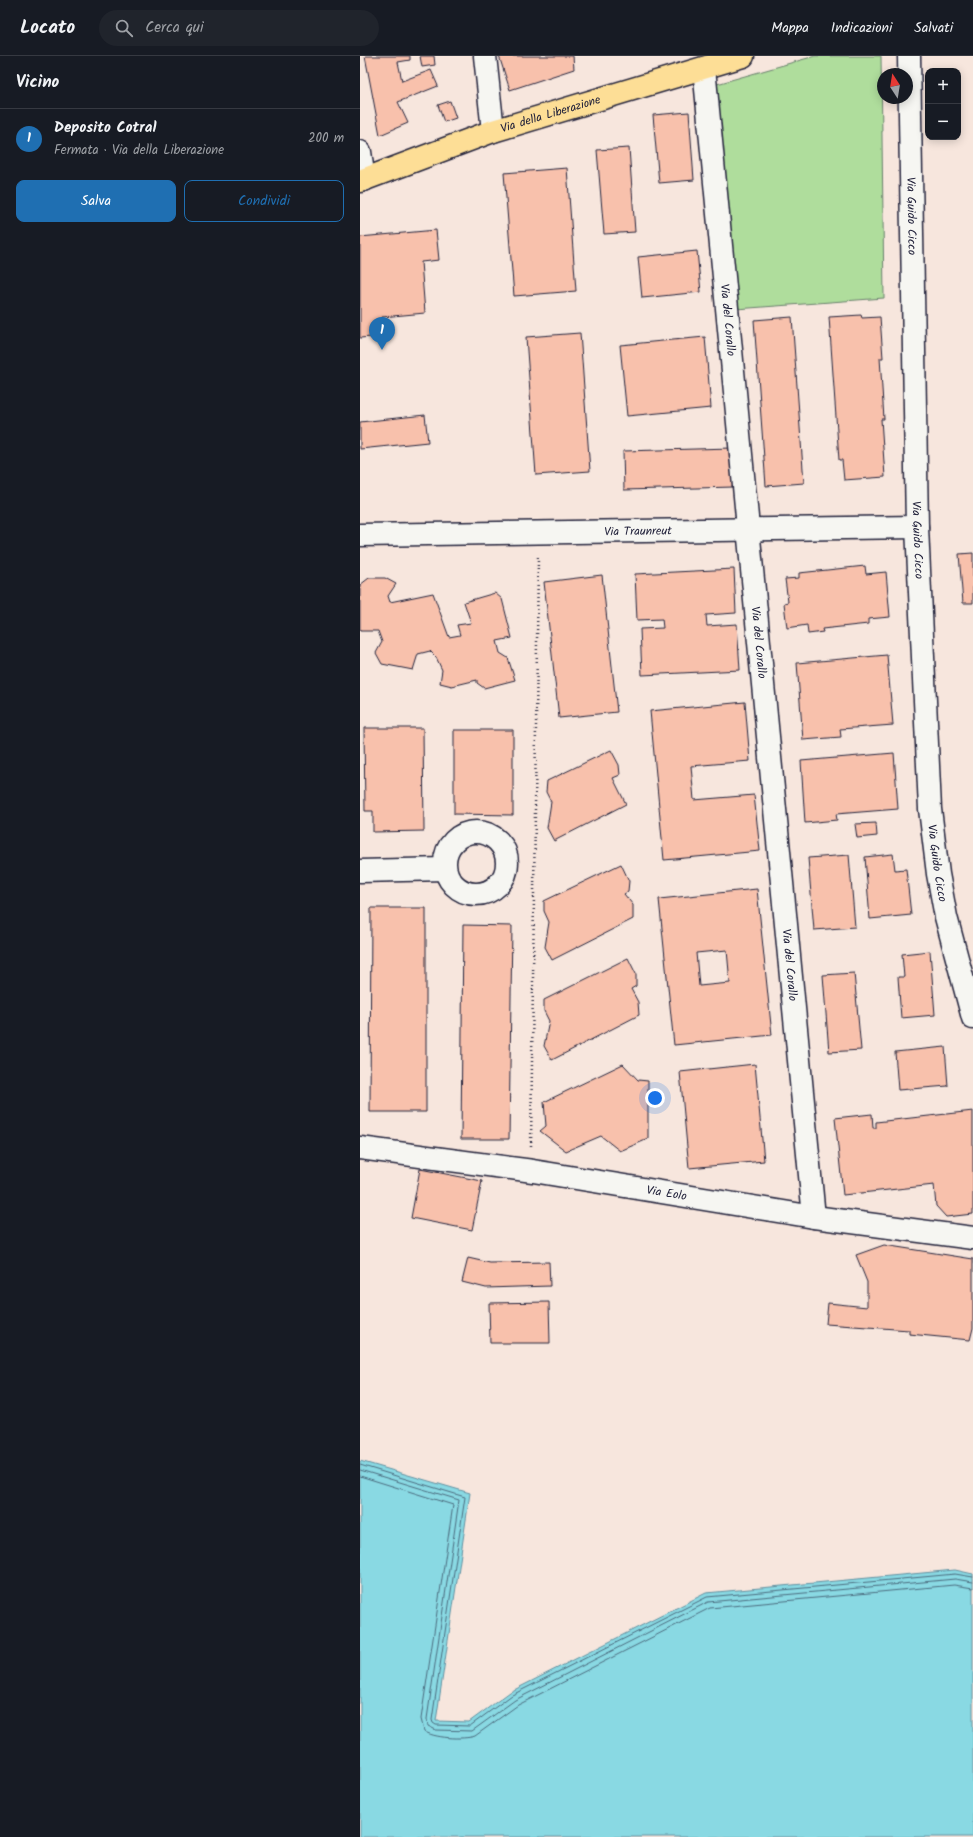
<!DOCTYPE html>
<html lang="it">
<meta charset="utf-8">
<style>
body{margin:0;font-family:Kalam,sans-serif;background:#20242c;color:#f1f3f6}
.controls{position:absolute;right:12px;top:12px;display:grid;overflow:hidden;border-radius:8px;box-shadow:0 2px 10px #0003}
.controls button{width:36px;height:36px;display:grid;place-items:center;padding:0;border:0;border-bottom:1px solid #363941;background:#171b24;color:#f1f3f6;font:20px sans-serif}
.compass{position:absolute;left:517px;top:12px;width:36px;height:36px;border-radius:50%;background:#171b24;box-shadow:0 2px 10px #0003;rotate:348deg}
.you{position:absolute;left:295px;top:1042px;width:14px;height:14px;margin:-10px;border:3px solid #fff;border-radius:50%;background:#1a73e8;box-shadow:0 0 0 6px #1a73e833}
.badge{display:grid;place-items:center;width:26px;height:26px;border-radius:50%;background:#1f6fb2;color:#fff;font-size:13px;font-weight:700}
.pin{position:absolute;translate:-50% -33px;filter:drop-shadow(0 1px 2px #0008)}
.pin::after{content:'';position:absolute;top:21px;width:14px;height:12px;background:inherit;clip-path:polygon(0 0,100% 0,50% 100%)}
.list{margin:0;padding:0;list-style:none}
h2{display:flex;justify-content:space-between;align-items:center;height:52px;margin:0;padding:0 16px;font-size:17px}
h2 small{font-size:13px;font-weight:400;color:#9ea1a6}
.list li{display:grid;grid-template-columns:26px 1fr auto;gap:12px;align-items:center;box-sizing:border-box;height:60px;padding:0 16px;border-top:1px solid #363941}
.list b{display:block;font-size:15px;white-space:nowrap}
.list p{margin:0;font-size:13px;white-space:nowrap;color:#9ea1a6}
.list em{font-size:13px;font-style:normal;color:#9ea1a6}
.actions{display:flex;gap:8px;padding:12px 16px}
.actions a{flex:1;padding:9px 0;border:1px solid #1f6fb2;border-radius:8px;text-align:center;font-size:14px;color:#1f6fb2}
.actions .main{background:#1f6fb2;color:#fff}
.icon{flex:none;width:22px;height:22px;fill:none;stroke:currentColor;stroke-width:2;stroke-linecap:round;stroke-linejoin:round}
.map{position:relative;flex:none;width:613px;height:1781px;overflow:hidden}
header{display:flex;align-items:center;gap:24px;box-sizing:border-box;height:56px;padding:0 20px;background:#171b24;border-bottom:1px solid #363941}
header strong{font-size:19px}
nav{display:flex;gap:22px;margin-inline-start:auto;font-size:14px}
.search{width:280px;height:36px;background:#20242c;display:flex;align-items:center;gap:10px;box-sizing:border-box;padding:0 14px;border-radius:22px;color:#9ea1a6;font-size:15px}
main{display:flex}
aside{flex:1;background:#171b24}
.map>svg:first-child{display:block}
</style>
<header>
<strong>Locato</strong>
<div class="search"><svg class="icon" aria-label="search" viewBox="0 0 24 24"><circle cx="10" cy="10" r="6"/><path d="M15 15l6 6"/></svg>Cerca qui</div>
<nav><a>Mappa</a><a>Indicazioni</a><a>Salvati</a></nav>
</header>
<main>
<aside>
<h2>Vicino<small></small></h2>
<ul class="list">
<li><span class="badge">1</span><div><b>Deposito Cotral</b><p>Fermata · Via della Liberazione</p></div><em>200 m</em></li>
</ul>
<div class="actions"><a class="main">Salva</a><a>Condividi</a></div>
</aside>
<div class="map">
<svg width="613" height="1781" viewBox="0 0 613 1781">
<rect width="100%" height="100%" fill="#f7e6dd"/>
<filter id="ink" filterUnits="userSpaceOnUse"><feTurbulence type="fractalNoise" baseFrequency=".025" numOctaves="2"/><feDisplacementMap in="SourceGraphic" scale="8" xChannelSelector="R" yChannelSelector="G"/><feConvolveMatrix kernelMatrix="1 2 1 2 8 2 1 2 1" color-interpolation-filters="sRGB"/></filter>
<g filter="url(#ink)">
<path fill="#afdd9c" stroke="#68806c" d="M455,0H521L524,242L376,253L357,28Z"/>
<path fill="#89d9e3" stroke="#6090a0" d="M0,1405L110,1437L76,1665L109,1666L150,1636L346,1537L595,1514L613,1518V1781H0Z"/>
<g fill="none" stroke-linecap="round" stroke-linejoin="round">
<path stroke="#4b6b7e" stroke-width="1" d="M0,1409L105,1441L72,1664L73,1667L76,1669L110,1670L152,1639L347,1541L595,1518L613,1521
M0,1414L99,1444L67,1663L68,1670L76,1674L112,1675L155,1644L348,1546L595,1523L613,1526
M0,1420L93,1449L61,1663L64,1675C72,1682 104,1684 115,1680L158,1649L350,1552L594,1529L613,1532"/>
</g>
<path fill="#f8c1ac" stroke="#22223b" fill-rule="evenodd" d="M5,0H50V4L38,6L42,25L71,14L78,30L38,46L48,67L20,79Z
M60,0H74L75,9L62,11Z
M139,0H213L214,13L150,34Z
M90,45L96,62L84,66L78,49Z
M329,56L334,124L299,127L293,59Z
M269,92L275,176L244,178L237,94Z
M207,112L216,235L154,240L144,117Z
M76,174L79,204L61,206L65,257L22,261L23,280L0,282V181Z
M337,195L341,236L282,242L278,201Z
M501,259L502,262L520,261L523,302H520L524,363H521L525,421L484,424L482,404H479L469,261Z
M432,261L444,427L406,430L394,264Z
M220,277L230,415L176,419L166,281Z
M345,281L351,352L267,360L260,289Z
M65,359L68,386L0,393V366Z
M372,392L373,431L264,434L263,395Z
M613,497V547H603L599,498Z
M505,510L506,518L526,516L530,561L508,563V568L462,573L463,576L448,578L447,569L427,572L424,547L428,546L425,523L439,522V517Z
M374,513L376,557L346,559L347,570L377,568L380,614L282,619L280,573L303,572L302,563L277,564L275,518Z
M242,519L257,656L199,662L184,526Z
M9,522H25L36,528L28,540L30,546L73,537L89,581L100,579L97,569L111,567L104,546L135,537L142,543L152,582L137,585L140,597L148,602L155,624L124,632L117,627V624L92,630L80,627L82,614L76,601L70,595L58,598L53,614L22,608L16,597L22,586L18,575H0V529Z
M527,599L533,669L480,673L481,681L443,684L437,607Z
M385,646L390,705L331,710L334,744L394,739L400,795L304,804L290,655Z
M4,672H63L64,775L13,776V755H5Z
M94,674H153V759L94,758Z
M251,694L259,709L260,719L253,722L266,748L194,785L187,772L191,746L186,736L187,725Z
M534,697L538,753L476,758L477,764L445,767L441,705Z
M516,767L517,780L497,782L495,768Z
M533,798L535,814L546,813L551,859L510,863L505,801Z
M489,799L495,871L454,874L448,802Z
M261,808L269,825L268,835L264,838L273,849V863L192,904L185,891L189,866L184,855V845Z
M397,833L412,979L314,989L299,843ZM367,894L370,927L339,930L336,897Z
M11,852H66V1056H10Z
M103,869L152,870L149,1083H101Z
M570,895L575,959L541,962L538,921H544L542,898Z
M268,902L276,918V930L271,933L278,946L279,959L192,1004L184,990L189,965L184,955V944Z
M494,917L501,994L469,996L463,919Z
M585,991L588,1030L538,1034L535,996Z
M263,1008L278,1024L288,1025V1083L260,1095L241,1080L206,1095L180,1075L186,1070L184,1046Z
M395,1008L404,1105L329,1112L320,1016Z
M613,1055V1158L586,1161L576,1150L574,1129L483,1139L475,1062L512,1058L513,1072H516V1066Z
M60,1113L122,1125L112,1174L51,1162Z
M524,1189L613,1203V1272L610,1284L549,1278V1274L466,1268L468,1247L507,1251V1226L496,1199Z
M108,1202L130,1207L189,1206L190,1230L126,1232L102,1226Z
M189,1246L190,1287H130L129,1247Z"/>
<g fill="none" stroke-linecap="round" stroke-linejoin="round">
<g stroke="#22223b" stroke-width="25">
<g id="street">
<path d="M125,0L133,75"/>
<path id="s1" d="M549,0L557,471L570,753L578,818L586,861L613,962"/>
<path id="s2" d="M344,12L454,1161"/>
<path d="M0,96L4,124"/>
<path id="s3" d="M0,479L557,471"/>
<circle cx="116" cy="807" r="31"/>
<path d="M0,815L85,813"/>
<path id="s4" d="M0,1092L173,1115L454,1161L613,1182"/>
</g>
</g>
<g stroke="#22223b" stroke-width="25">
<g id="primary">
<path id="s5" d="M0,125L133,75L383,0"/>
</g>
</g>
<path stroke="#22223b" stroke-width="2.5" stroke-dasharray="1 3" stroke-linecap="butt" d="M171,1090L178,501"/>
<use href="#street" stroke="#f6f6f2" stroke-width="22"/>
<use href="#primary" stroke="#fdde96" stroke-width="22"/>
</g>
</g>
<g text-anchor="middle" stroke-width="4" stroke-linejoin="round" paint-order="stroke">
<g font-size="12" fill="#22223b" stroke="#f6f6f2">
<text dy="4" stroke="none"><textPath href="#s5" startOffset="202">Via della Liberazione</textPath></text>
<text dy="4" stroke="none"><textPath href="#s1" startOffset="160">Via Guido Cicco</textPath></text>
<text dy="4" stroke="none"><textPath href="#s2" startOffset="253">Via del Corallo</textPath></text>
<text dy="4" stroke="none"><textPath href="#s3" startOffset="278">Via Traunreut</textPath></text>
<text dy="4" stroke="none"><textPath href="#s1" startOffset="484">Via Guido Cicco</textPath></text>
<text dy="4" stroke="none"><textPath href="#s2" startOffset="577">Via del Corallo</textPath></text>
<text dy="4" stroke="none"><textPath href="#s1" startOffset="808">Via Guido Cicco</textPath></text>
<text dy="4" stroke="none"><textPath href="#s2" startOffset="901">Via del Corallo</textPath></text>
<text dy="4" stroke="none"><textPath href="#s4" startOffset="310">Via Eolo</textPath></text>
</g>
</g>
</svg>
<div class="controls">
<button>+</button>
<button>−</button>
</div>
<svg class="compass" viewBox="-18 -18 36 36"><path d="M0-13l5 13h-10z" fill="#e53935"/><path d="M0 13l5-13h-10z" fill="#9ea1a6"/></svg>
<div class="you"></div>
<div class="pin badge" style="left:22px;top:294px">1</div>
</div>
</main>
